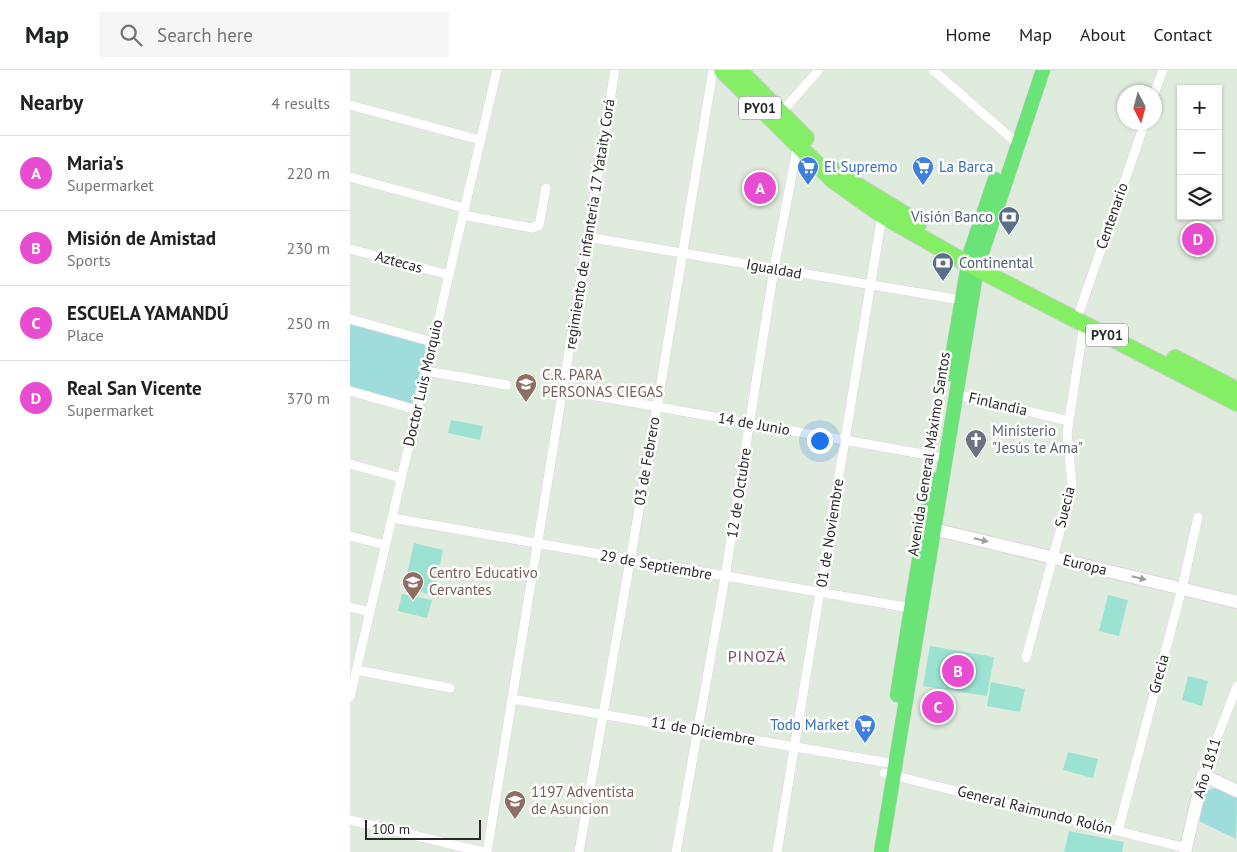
<!DOCTYPE html>
<meta charset="utf-8">
<style>
body{margin:0;font-family:"PT Sans",sans-serif;background:#f6f6f6;color:#202124}
.controls{position:absolute;right:15px;top:15px;display:grid;overflow:hidden;border-radius:0px;box-shadow:0 1px 4px #0004}
.controls button{width:45px;height:45px;display:grid;place-items:center;padding:0;border:0;border-bottom:1px solid #e0e0e0;background:#fff;color:#202124;font:25px sans-serif}
.compass{position:absolute;left:767px;top:15px;width:45px;height:45px;border-radius:50%;background:#fff;box-shadow:0 1px 4px #0004;rotate:174deg}
.scale{position:absolute;left:15px;bottom:12px;width:116px;box-sizing:border-box;padding-left:5px;border:2px solid #2a2a2a;border-top:0;font-size:14px;line-height:18px;white-space:nowrap;color:#2a2a2a;-webkit-text-stroke:4px #fff;paint-order:stroke}
.you{position:absolute;left:469px;top:370px;width:18px;height:18px;margin:-12px;border:4px solid #fff;border-radius:50%;background:#1a73e8;box-shadow:0 0 0 8px #1a73e833}
.badge{display:grid;place-items:center;width:32px;height:32px;border-radius:50%;background:#e84dd1;color:#fff;font-size:16px;font-weight:700}
.pin{position:absolute;translate:-50% -50%;border:2px solid #fff;box-shadow:0 1px 5px #0006}
.list{margin:0;padding:0;list-style:none}
h2{display:flex;justify-content:space-between;align-items:center;height:65px;margin:0;padding:0 20px;font-size:21px}
h2 small{font-size:16px;font-weight:400;color:#757577}
.list li{display:grid;grid-template-columns:32px 1fr auto;gap:15px;align-items:center;box-sizing:border-box;height:75px;padding:0 20px;border-top:1px solid #e0e0e0}
.list b{display:block;font-size:19px;white-space:nowrap}
.list p{margin:0;font-size:16px;white-space:nowrap;color:#757577}
.list em{font-size:16px;font-style:normal;color:#757577}
.icon{flex:none;width:28px;height:28px;fill:none;stroke:currentColor;stroke-width:2;stroke-linecap:round;stroke-linejoin:round}
.map{position:relative;flex:none;width:887px;height:782px;overflow:hidden}
header{display:flex;align-items:center;gap:30px;box-sizing:border-box;height:70px;padding:0 25px;background:#fff;border-bottom:1px solid #e0e0e0}
header strong{font-size:24px}
nav{display:flex;gap:28px;margin-inline-start:auto;font-size:18px}
.search{width:350px;height:45px;background:#f6f6f6;display:flex;align-items:center;gap:12px;box-sizing:border-box;padding:0 18px;border-radius:0px;color:#757577;font-size:19px}
main{display:flex}
aside{flex:1;background:#fff}
.map>svg:first-child{display:block}
</style>
<header>
<strong>Map</strong>
<div class="search"><svg class="icon" aria-label="search" viewBox="0 0 24 24"><circle cx="10" cy="10" r="6"/><path d="M15 15l6 6"/></svg>Search here</div>
<nav><a>Home</a><a>Map</a><a>About</a><a>Contact</a></nav>
</header>
<main>
<aside>
<h2>Nearby<small>4 results</small></h2>
<ul class="list">
<li><span class="badge">A</span><div><b>Maria's</b><p>Supermarket</p></div><em>220 m</em></li>
<li><span class="badge">B</span><div><b>Misión de Amistad</b><p>Sports</p></div><em>230 m</em></li>
<li><span class="badge">C</span><div><b>ESCUELA YAMANDÚ</b><p>Place</p></div><em>250 m</em></li>
<li><span class="badge">D</span><div><b>Real San Vicente</b><p>Supermarket</p></div><em>370 m</em></li>
</ul>
</aside>
<div class="map">
<svg width="887" height="782" viewBox="0 0 887 782">
<rect width="100%" height="100%" fill="#dfebdd"/>
<path fill="#9fdcdc" d="M0,254L74,274L76,278L62,334L0,318Z
M866,718L887,728L886,769L849,751L855,721Z"/>
<path fill="#9ce2d2" d="M101,350L133,356L130,370L98,363Z
M64,473L93,480L83,525L54,518Z
M52,524L82,530L77,548L48,541Z
M758,525L778,530L769,566L749,561Z
M580,576L644,587L637,626L573,616Z
M838,606L858,611L852,636L832,630Z
M641,612L675,619L670,642L637,636Z
M718,682L748,689L743,708L713,700Z
M719,761L774,772L772,782H714Z"/>
<g fill="none" stroke-linecap="round" stroke-linejoin="round">
<g stroke="#e1d3df" stroke-width="10">
<path id="street" d="M583,0L667,73
M804,24L813,0
M0,35L130,70
M429,45L469,0
M0,107L114,138
M113,145L182,158L189,155L196,118
M237,167L611,230
M0,179L99,205
M730,240L795,52
M0,249L83,272
M76,301L157,315
M213,320L595,388
M0,321L67,340
M605,324L719,351
M0,394L51,408
M42,448L566,539
M0,466L35,475
M0,537L20,542
M676,588L722,416L717,363L734,254
M6,600L100,618
M0,627L147,0
M162,629L545,694
M534,703L836,778
M853,705L887,616
M0,750L133,782
M768,761L832,518L848,447
M137,782L265,0
M229,782L307,337L363,0
M326,782L375,507L424,199L448,73
M427,782L532,145"/>
</g>
<g stroke="#e1d3df" stroke-width="14">
<path id="secondary" d="M583,459L887,532
M835,782L853,705L887,721"/>
</g>
<g stroke="#ccc" stroke-width="15">
<path id="primary" d="M599,304L620,183L645,109
M547,625L582,409
M531,782L627,198L693,0"/>
</g>
<g stroke="#ccc" stroke-width="18">
<path id="highway" d="M372,0L484,111L532,145L618,194L887,333
M389,0L456,68
M489,101L505,114L569,153
M825,288L887,320"/>
</g>
<use href="#street" stroke="#fff" stroke-width="9"/>
<use href="#secondary" stroke="#fff" stroke-width="12"/>
<use href="#primary" stroke="#6ae377" stroke-width="14"/>
<use href="#highway" stroke="#84ef65" stroke-width="16"/>
</g>
<defs><path id="oneway-solid" d="M-6-.8H1V-3.2L6.5 0L1 3.2V.8H-6Z" transform="scale(1.25)"/></defs>
<g fill="#9f9f9f">
<use href="#oneway-solid" transform="translate(631 470) rotate(13)"/>
<use href="#oneway-solid" transform="translate(789 508) rotate(14)"/>
</g>
<defs>
<g id="supermarket-pin" transform="scale(1.125)"><path d="M0 17L-7.5 6A9.5 9.5 0 1 1 7.5 6Z" fill="#3f7fe0" stroke="#fff"/><path d="M-6-5.5h2.5l.6 2H6L4.5 2H-2.5L-4.4-4H-6ZM-1.5 3.2a1.3 1.3 0 1 0 .1 0ZM3 3.2a1.3 1.3 0 1 0 .1 0Z" fill="#fff"/></g>
<g id="bank-pin" transform="scale(1.125)"><path d="M0 17L-7.5 6A9.5 9.5 0 1 1 7.5 6Z" fill="#5c6f8a" stroke="#fff"/><path d="M-6-4H6V4H-6ZM0-2.3a2.3 2.3 0 1 0 0 4.6a2.3 2.3 0 1 0 0-4.6Z" fill="#fff"/></g>
<g id="school-pin" transform="scale(1.125)"><path d="M0 17L-7.5 6A9.5 9.5 0 1 1 7.5 6Z" fill="#8d6e63" stroke="#fff"/><path d="M0-5L7-2L0 1L-7-2ZM-4 1L0 2.5L4 1V4Q0 6-4 4Z" fill="#fff"/></g>
<g id="church-pin" transform="scale(1.125)"><path d="M0 17L-7.5 6A9.5 9.5 0 1 1 7.5 6Z" fill="#6b7280" stroke="#fff"/><path d="M-1.2-6h2.4v3.5h3.3v2.4h-3.3V6h-2.4V-.1h-3.3v-2.4h3.3Z" fill="#fff"/></g>
</defs>
<g fill-rule="evenodd">
<use href="#supermarket-pin" x="458" y="97"/>
<use href="#supermarket-pin" x="573" y="97"/>
<use href="#bank-pin" x="659" y="147"/>
<use href="#bank-pin" x="593" y="193"/>
<use href="#school-pin" x="176" y="314"/>
<use href="#church-pin" x="626" y="370"/>
<use href="#school-pin" x="63" y="512"/>
<use href="#supermarket-pin" x="515" y="655"/>
<use href="#school-pin" x="165" y="731"/>
</g>
<g text-anchor="middle" stroke-width="5" stroke-linejoin="round" paint-order="stroke">
<g fill="#fff" stroke="#6a6a6a" stroke-width="1">
<rect x="389" y="26.5" width="42" height="23" rx="4"/>
<rect x="736" y="253.5" width="42" height="23" rx="4"/>
</g>
<g font-size="14" font-weight="bold" fill="#2a2a2a">
<text x="410" y="43">PY01</text>
<text x="757" y="270">PY01</text>
</g>
<g font-size="15" fill="#366cbe" stroke="#fff" text-anchor="start">
<text x="474" y="102">El Supremo</text>
<text x="589" y="102">La Barca</text>
<text x="499" y="660" text-anchor="end">Todo Market</text>
</g>
<g font-size="15" fill="#2a2a2a" stroke="#fff">
<text transform="translate(762 146) rotate(-71)" y="5">Centenario</text>
<text transform="translate(240 154) rotate(-81)" y="5">regimiento de infanteria 17 Yataity Corá</text>
<text transform="translate(49 192) rotate(15)" y="5">Aztecas</text>
<text transform="translate(424 199) rotate(10)" y="5">Igualdad</text>
<text transform="translate(73 313) rotate(-77)" y="5">Doctor Luis Morquio</text>
<text transform="translate(648 334) rotate(13)" y="5">Finlandia</text>
<text transform="translate(404 354) rotate(10)" y="5">14 de Junio</text>
<text transform="translate(579 384) rotate(-81)" y="5">Avenida General Máximo Santos</text>
<text transform="translate(297 391) rotate(-80)" y="5">03 de Febrero</text>
<text transform="translate(389 423) rotate(-81)" y="5">12 de Octubre</text>
<text transform="translate(715 437) rotate(-76)" y="5">Suecia</text>
<text transform="translate(480 463) rotate(-81)" y="5">01 de Noviembre</text>
<text transform="translate(306 495) rotate(10)" y="5">29 de Septiembre</text>
<text transform="translate(735 495) rotate(14)" y="5">Europa</text>
<text transform="translate(809 604) rotate(-75)" y="5">Grecia</text>
<text transform="translate(353 661) rotate(10)" y="5">11 de Diciembre</text>
<text transform="translate(857 698) rotate(-73)" y="5">Año 1811</text>
<text transform="translate(685 740) rotate(14)" y="5">General Raimundo Rolón</text>
</g>
<g font-size="15" fill="#4e5e75" stroke="#fff" text-anchor="end">
<text x="643" y="152">Visión Banco</text>
<text x="609" y="198" text-anchor="start">Continental</text>
</g>
<g font-size="15" fill="#785e54" stroke="#fff" text-anchor="start">
<text x="192" y="310">C.R. PARA<tspan x="192" dy="17">PERSONAS CIEGAS</tspan></text>
<text x="79" y="508">Centro Educativo<tspan x="79" dy="17">Cervantes</tspan></text>
<text x="181" y="727">1197 Adventista<tspan x="181" dy="17">de Asuncion</tspan></text>
</g>
<g font-size="15" fill="#5b616d" stroke="#fff" text-anchor="start">
<text x="642" y="366">Ministerio<tspan x="642" dy="17">"Jesús te Ama"</tspan></text>
</g>
<g font-size="16" letter-spacing="1" fill="#764f70" stroke="#fff">
<text x="407" y="592">PINOZÁ</text>
</g>
</g>
</svg>
<div class="controls">
<button>+</button>
<button>−</button>
<button><svg class="icon" aria-label="layers" viewBox="0 0 24 24"><path d="M12 4l9 5-9 5-9-5zM3 14l9 5 9-5"/></svg></button>
</div>
<svg class="compass" viewBox="-18 -18 36 36"><path d="M0-13l5 13h-10z" fill="#e53935"/><path d="M0 13l5-13h-10z" fill="#757577"/></svg>
<div class="scale">100 m</div>
<div class="you"></div>
<div class="pin badge" style="left:410px;top:118px">A</div>
<div class="pin badge" style="left:608px;top:601px">B</div>
<div class="pin badge" style="left:588px;top:637px">C</div>
<div class="pin badge" style="left:848px;top:169px">D</div>
</div>
</main>
